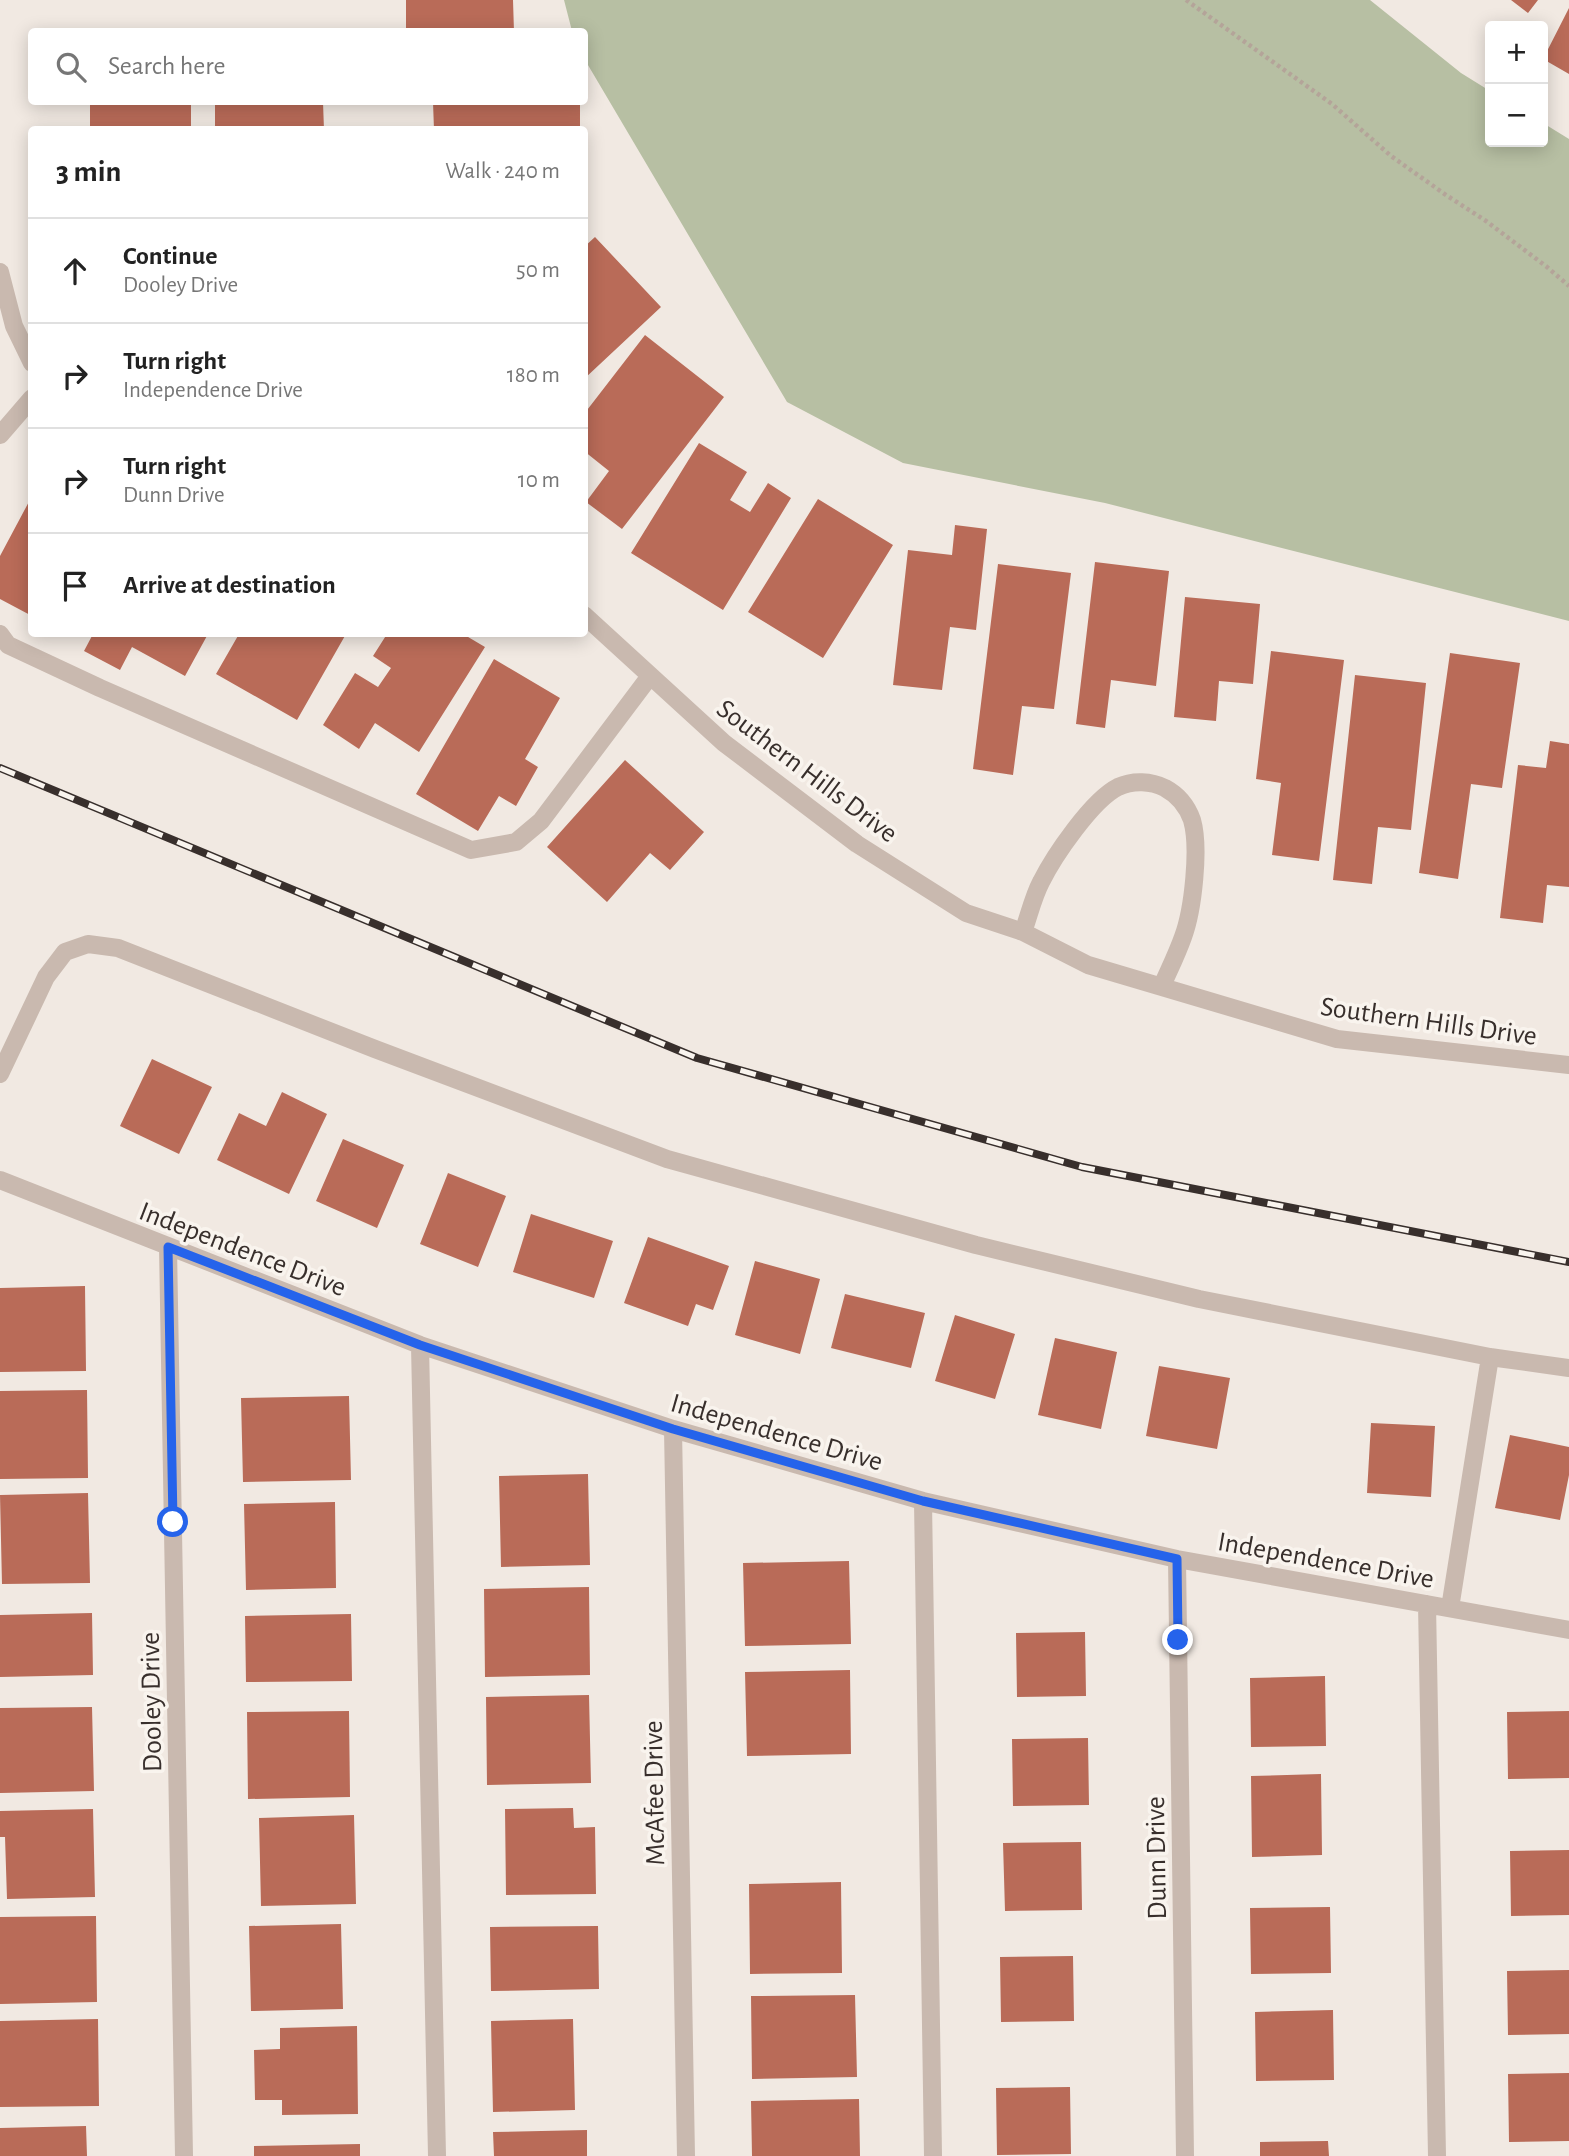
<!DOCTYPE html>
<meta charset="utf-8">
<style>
body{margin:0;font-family:"Alegreya Sans",sans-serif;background:#f2f2f2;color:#222}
.controls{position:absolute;right:21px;top:21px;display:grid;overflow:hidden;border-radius:7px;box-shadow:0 4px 18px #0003}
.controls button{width:63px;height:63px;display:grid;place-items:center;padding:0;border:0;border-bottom:2px solid #e0e0e0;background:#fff;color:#222;font:35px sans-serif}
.stop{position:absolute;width:21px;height:21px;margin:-16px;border:5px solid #2563eb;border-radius:50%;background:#fff}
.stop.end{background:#2563eb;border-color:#fff;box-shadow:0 2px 7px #0008}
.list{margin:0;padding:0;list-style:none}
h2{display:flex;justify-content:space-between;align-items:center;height:91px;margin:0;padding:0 28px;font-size:30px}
h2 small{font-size:23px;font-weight:400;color:#767676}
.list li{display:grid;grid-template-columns:46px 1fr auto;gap:21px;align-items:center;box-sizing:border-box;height:105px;padding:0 28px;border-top:2px solid #e0e0e0}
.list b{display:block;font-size:26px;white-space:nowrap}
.list p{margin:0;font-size:23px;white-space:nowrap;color:#767676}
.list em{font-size:23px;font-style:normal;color:#767676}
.icon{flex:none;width:38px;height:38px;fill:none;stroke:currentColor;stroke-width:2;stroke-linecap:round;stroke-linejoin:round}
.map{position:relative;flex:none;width:1569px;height:2156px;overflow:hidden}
.search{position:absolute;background:#fff;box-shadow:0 4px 18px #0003;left:28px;top:28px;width:560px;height:77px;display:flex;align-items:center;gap:18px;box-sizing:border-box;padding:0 24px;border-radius:7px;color:#767676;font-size:26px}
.panel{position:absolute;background:#fff;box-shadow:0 4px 18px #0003;left:28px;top:126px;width:560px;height:511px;border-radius:7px}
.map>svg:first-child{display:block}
</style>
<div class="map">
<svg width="1569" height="2156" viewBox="0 0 1569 2156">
<rect width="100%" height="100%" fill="#f1e9e2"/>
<path fill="#b7bfa3" d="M564,0H1370L1461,73L1490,91V142H1543V123L1569,139V621L1105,503L903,463L787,402L585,60L584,32L572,31Z"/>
<path fill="#b96b58" d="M406,0H513L514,32H438V28L406,29Z
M1511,0H1538L1528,13Z
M1569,8V74L1543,59Z
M90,102H191V130H90Z
M215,102H323L324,130H215Z
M433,102H580V128L434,130Z
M595,237L661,307L584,379V247Z
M645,335L724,397L622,529L586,502L609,471L584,451V414Z
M699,443L747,472L730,500L750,512L768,483L791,498L723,610L631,553Z
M32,496V616L0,599V556Z
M818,499L893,545L823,658L748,612Z
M955,525L987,529L976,630L950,627L942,690L893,685L908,550L952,555Z
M1095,562L1169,571L1156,686L1111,680L1105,728L1076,724Z
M998,564L1071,573L1054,709L1022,706L1013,775L973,769Z
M1185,597L1260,604L1253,684L1219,681L1216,721L1174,717Z
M93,634H208L185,676L132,647L120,670L84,651Z
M239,634H346L297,720L216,674Z
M387,634H463L485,647L419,752L375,723L359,749L323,725L355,673L378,687L391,668L373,656Z
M1271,651L1344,660L1319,861L1272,855L1281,783L1256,779Z
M1450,653L1520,663L1502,788L1471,784L1458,879L1419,873Z
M494,659L560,698L525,759L538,767L516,806L499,796L478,831L416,794Z
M1355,675L1426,683L1411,830L1378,827L1372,884L1333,880Z
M1550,741L1569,744V887L1547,885L1543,923L1500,918L1518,765L1546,768Z
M625,760L704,832L670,870L650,853L607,902L547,847Z
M152,1059L212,1087L179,1154L120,1126Z
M282,1092L327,1114L289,1194L217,1160L239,1113L266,1126Z
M343,1139L404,1165L377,1228L316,1201Z
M448,1173L506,1196L478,1267L420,1244Z
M531,1214L613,1241L594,1298L513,1272Z
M648,1237L729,1266L713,1310L696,1304L688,1326L624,1303Z
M755,1261L820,1279L800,1354L735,1335Z
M85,1286L86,1371L0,1372V1288Z
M845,1294L925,1313L911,1368L831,1348Z
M955,1315L1015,1334L995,1399L935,1381Z
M1055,1338L1117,1352L1101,1429L1038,1415Z
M1159,1366L1230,1378L1217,1449L1146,1436Z
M87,1390L88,1478L0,1479V1391Z
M349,1396L351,1480L243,1482L241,1398Z
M1371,1423L1435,1426L1431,1497L1367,1493Z
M1510,1435L1569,1447V1475L1560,1520L1495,1508Z
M588,1474L590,1565L501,1567L499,1476Z
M88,1493L90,1583L2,1584L0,1495Z
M335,1502L336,1588L246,1590L244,1504Z
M849,1561L851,1644L745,1646L743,1563Z
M589,1587L590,1675L485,1677L484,1589Z
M92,1613L93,1675L0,1677V1615Z
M351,1614L352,1681L246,1682L245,1616Z
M1085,1632L1086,1696L1017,1697L1016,1633Z
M850,1670L851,1754L747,1756L745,1672Z
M1325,1676L1326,1746L1251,1747L1250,1678Z
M589,1695L591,1783L487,1785L486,1697Z
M92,1707L94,1791L0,1793V1708Z
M349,1711L350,1797L248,1799L247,1712Z
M1569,1711V1778L1508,1779L1507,1712Z
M1088,1738L1089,1805L1013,1806L1012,1739Z
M1321,1774L1322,1855L1252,1857L1251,1776Z
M573,1808L574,1828L595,1827L596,1894L506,1895L505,1809Z
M93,1809L95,1897L7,1899L5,1837H0V1811Z
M354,1815L356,1904L261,1906L259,1818Z
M1081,1842L1082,1910L1005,1911L1003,1843Z
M1569,1850V1915L1511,1916L1510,1851Z
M841,1882L842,1973L750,1974L749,1884Z
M1330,1907L1331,1973L1251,1974L1250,1908Z
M96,1916L97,2002L0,2004V1917Z
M341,1924L343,2009L251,2011L249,1926Z
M598,1926L599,1989L491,1991L490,1927Z
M1073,1956L1074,2021L1001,2022L1000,1957Z
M1569,1970V2034L1508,2035L1507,1971Z
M855,1995L857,2077L752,2079L751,1996Z
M1333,2010L1334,2080L1256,2081L1255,2012Z
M98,2019L99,2106L0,2107V2021Z
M573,2019L575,2110L493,2112L491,2021Z
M357,2026L358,2114L282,2115V2100H255L254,2050L280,2049V2028Z
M1569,2073V2141L1509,2142L1508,2074Z
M1070,2087L1071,2154L997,2155L996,2088Z
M859,2099L860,2156H752L751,2101Z
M86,2126L87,2156H0V2128Z
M587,2130V2156H494L493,2132Z
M1328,2141L1329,2156H1260V2142Z
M360,2144V2156H254V2146Z"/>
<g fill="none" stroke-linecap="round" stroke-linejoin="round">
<path stroke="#b4a499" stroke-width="4.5" stroke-dasharray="3.5 3.5" stroke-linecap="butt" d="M1186,0L1332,104L1391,156L1446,195L1486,221L1547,267L1569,286"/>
<path stroke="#c9b9af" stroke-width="18" d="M0,272L14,326L32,363
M0,435L32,398
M584,615L724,743L857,844L966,913L1023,932L1088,965L1337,1039L1569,1065
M0,634L8,645L100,688L471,850L516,842L541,821L650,676
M1023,932C1029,916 1033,897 1041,882C1054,856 1092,800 1118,787C1133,780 1151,781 1165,788C1178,795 1187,806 1192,820C1200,848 1193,910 1183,937C1177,954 1169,970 1162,986
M0,1074L46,977L65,952L88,944L118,948L375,1049L667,1159L976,1245L1199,1299L1490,1357L1569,1368
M0,1180L420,1345L673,1429L923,1501L1177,1559L1569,1630
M168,1247L184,2156
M420,1345L437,2156
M673,1429L686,2156
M923,1501L933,2156
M1177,1559L1185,2156
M1427,1604L1437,2156
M1450,1608L1490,1357"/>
<g stroke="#382f2c" stroke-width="8">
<path id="rail" d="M0,768L697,1058L1082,1167L1569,1262"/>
</g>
<use href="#rail" stroke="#f9f4ee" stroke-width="5" stroke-dasharray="16" stroke-linecap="butt"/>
</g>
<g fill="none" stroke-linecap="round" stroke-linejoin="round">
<path stroke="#2563eb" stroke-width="9" d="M173,1522L168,1247L420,1345L673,1429L923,1501L1177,1559L1178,1640"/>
</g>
<g text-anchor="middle" stroke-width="7" stroke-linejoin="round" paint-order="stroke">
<g font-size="28" fill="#382f2c" stroke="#f9f4ee">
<text transform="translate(808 770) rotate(37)" y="10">Southern Hills Drive</text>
<text transform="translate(1429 1020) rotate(8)" y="10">Southern Hills Drive</text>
<text transform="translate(243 1248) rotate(21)" y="10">Independence Drive</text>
<text transform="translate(777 1431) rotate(16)" y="10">Independence Drive</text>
<text transform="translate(1326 1559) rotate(10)" y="10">Independence Drive</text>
<text transform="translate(150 1702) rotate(-91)" y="10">Dooley Drive</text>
<text transform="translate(653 1793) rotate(-91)" y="10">McAfee Drive</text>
<text transform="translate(1155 1858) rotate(-91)" y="10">Dunn Drive</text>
</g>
</g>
</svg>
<div class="controls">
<button>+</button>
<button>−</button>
</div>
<div class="stop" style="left:173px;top:1522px"></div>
<div class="stop end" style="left:1178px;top:1640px"></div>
<div class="search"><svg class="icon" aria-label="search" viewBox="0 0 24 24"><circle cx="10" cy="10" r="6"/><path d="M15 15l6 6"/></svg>Search here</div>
<section class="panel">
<h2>3 min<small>Walk · 240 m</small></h2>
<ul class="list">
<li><svg class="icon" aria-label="ahead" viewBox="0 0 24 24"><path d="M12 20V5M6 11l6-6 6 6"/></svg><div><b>Continue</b><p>Dooley Drive</p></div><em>50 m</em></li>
<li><svg class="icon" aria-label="right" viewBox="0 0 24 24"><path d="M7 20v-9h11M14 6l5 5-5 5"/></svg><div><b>Turn right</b><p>Independence Drive</p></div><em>180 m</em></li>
<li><svg class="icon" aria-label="right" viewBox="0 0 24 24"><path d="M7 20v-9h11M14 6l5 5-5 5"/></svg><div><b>Turn right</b><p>Dunn Drive</p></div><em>10 m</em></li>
<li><svg class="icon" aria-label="arrive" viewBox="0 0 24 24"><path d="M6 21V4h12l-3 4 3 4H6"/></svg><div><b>Arrive at destination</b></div></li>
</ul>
</section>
</div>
